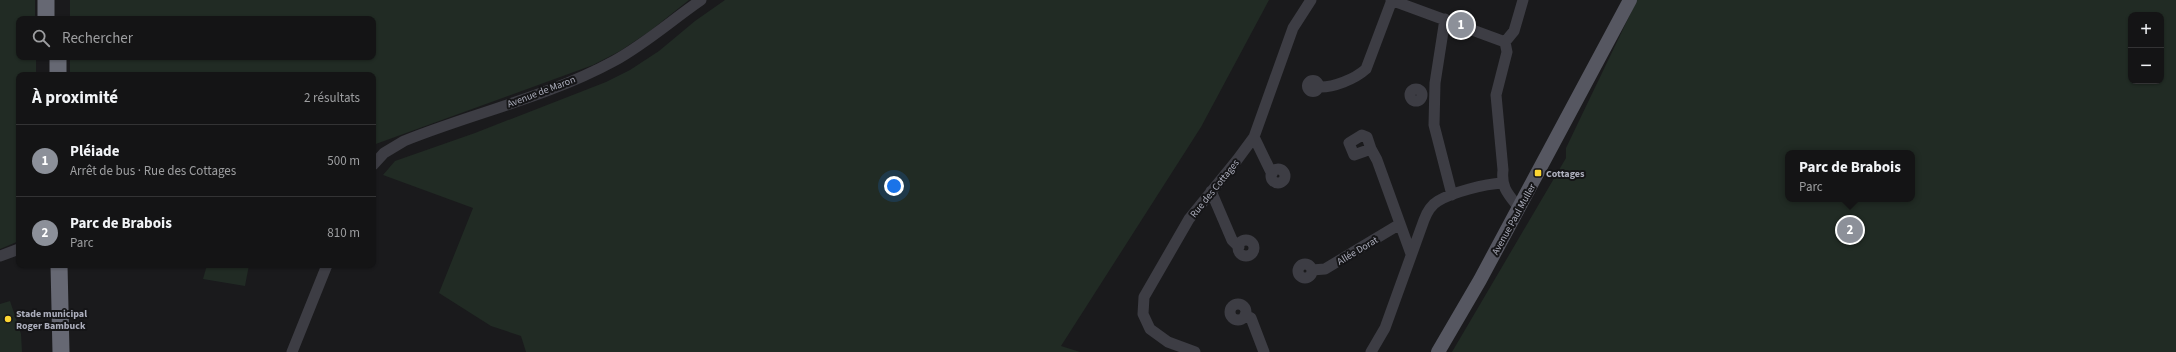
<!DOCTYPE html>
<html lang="fr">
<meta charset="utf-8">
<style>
body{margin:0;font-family:"Source Sans 3",sans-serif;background:#212122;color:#f1f3f6}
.controls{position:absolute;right:12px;top:12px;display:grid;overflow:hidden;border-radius:8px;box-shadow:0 1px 3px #0004}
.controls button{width:36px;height:36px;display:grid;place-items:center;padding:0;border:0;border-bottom:1px solid #333334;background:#141415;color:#f1f3f6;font:20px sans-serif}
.you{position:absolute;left:894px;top:186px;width:14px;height:14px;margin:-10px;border:3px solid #fff;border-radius:50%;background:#1a73e8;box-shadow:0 0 0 6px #1a73e833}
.badge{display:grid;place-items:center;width:26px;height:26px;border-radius:50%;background:#8c9099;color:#fff;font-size:13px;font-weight:700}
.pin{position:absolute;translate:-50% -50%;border:2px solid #fff;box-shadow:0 1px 4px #0006}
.popup{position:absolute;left:1785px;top:150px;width:130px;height:52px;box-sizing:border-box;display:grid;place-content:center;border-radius:8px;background:#141415;filter:drop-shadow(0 1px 3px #0005);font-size:13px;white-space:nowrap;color:#9d9ea0}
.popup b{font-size:15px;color:#f1f3f6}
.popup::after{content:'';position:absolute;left:50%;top:100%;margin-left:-8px;border:8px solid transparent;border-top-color:#141415}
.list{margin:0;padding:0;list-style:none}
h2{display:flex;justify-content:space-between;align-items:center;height:52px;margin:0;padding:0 16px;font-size:17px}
h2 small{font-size:13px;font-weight:400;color:#9d9ea0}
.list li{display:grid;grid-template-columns:26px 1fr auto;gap:12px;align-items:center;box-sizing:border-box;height:72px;padding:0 16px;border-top:1px solid #333334}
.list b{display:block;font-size:15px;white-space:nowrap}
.list p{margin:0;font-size:13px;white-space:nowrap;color:#9d9ea0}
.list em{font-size:13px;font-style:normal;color:#9d9ea0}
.icon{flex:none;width:22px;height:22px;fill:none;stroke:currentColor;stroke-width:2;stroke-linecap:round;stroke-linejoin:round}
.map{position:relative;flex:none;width:2176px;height:352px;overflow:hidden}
.search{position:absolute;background:#141415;box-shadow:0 1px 3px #0004;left:16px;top:16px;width:360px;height:44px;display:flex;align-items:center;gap:10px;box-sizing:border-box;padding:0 14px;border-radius:8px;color:#9d9ea0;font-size:15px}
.panel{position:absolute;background:#141415;box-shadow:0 1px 3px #0004;left:16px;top:72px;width:360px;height:196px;border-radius:8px}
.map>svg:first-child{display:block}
</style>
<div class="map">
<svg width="2176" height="352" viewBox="0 0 2176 352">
<rect width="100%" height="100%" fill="#1a1a1c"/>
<path fill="#212b24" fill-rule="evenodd" d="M0,0H35V19H19V57H36V75H19V241L0,249Z
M70,0H689L650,31L620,51L593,65L373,145V75H70V57H373V19H70Z
M725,0H1269L1201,127L1061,346L1080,352H526L521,336L491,326L439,293L473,208L383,175L395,161L475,133L606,82L630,70L659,51L695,21Z
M1637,0H2176V352H1452L1566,158V148ZM2131,15H2161V81H2131ZM1788,153H1912V199H1788Z
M207,265H249L245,286L203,279Z
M10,301L21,334L22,352H0V304Z"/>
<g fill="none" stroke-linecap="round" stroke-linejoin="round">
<path stroke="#3d3d44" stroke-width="11" d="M1391,0L1505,42
M1445,19L1435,83L1434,125L1452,195
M1505,42L1507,52L1496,95L1503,170C1501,188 1508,194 1519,208
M1505,42L1514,31L1523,0
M1307.5 86a5.5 5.5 0 1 1 11 0a5.5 5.5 0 1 1-11 0Z
M1318,87C1333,88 1355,79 1366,69L1392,0
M1410 95a6 6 0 1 1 12 0a6 6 0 1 1-12 0Z
M1362,135L1367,137L1371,149L1354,155L1349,143Z
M1254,137L1272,174
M1371,149L1377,160L1411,254
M373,165L384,153L404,141C473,113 548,97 614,61C645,44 672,20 701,0
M1271 176a7 7 0 1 1 14 0a7 7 0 1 1-14 0Z
M1211,191L1232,240L1239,247
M1238 248a8 8 0 1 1 16 0a8 8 0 1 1-16 0Z
M0,256L19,249
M1298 271a7 7 0 1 1 14 0a7 7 0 1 1-14 0Z
M1312,270L1325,269L1400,224
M1230 312a8 8 0 1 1 16 0a8 8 0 1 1-16 0Z
M1245,315L1251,318L1264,352
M292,352L327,265
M1195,352L1168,342L1150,329L1143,314L1144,297L1189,219L1237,160L1254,137L1293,28L1311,0
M1371,352L1385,328L1424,220C1427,212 1431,205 1438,201C1453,192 1485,184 1502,183"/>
<path stroke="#565761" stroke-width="14" d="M1438,352L1480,280L1630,0"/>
<path stroke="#666873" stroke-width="17" d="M46,0V19
M58,57V75
M59,265L61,352"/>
</g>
<g fill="#fcd632" stroke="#151517" stroke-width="1.5">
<rect x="1534" y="169" width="8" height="8" rx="2"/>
<circle cx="8" cy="319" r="4"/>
</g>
<g text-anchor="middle" stroke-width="4" stroke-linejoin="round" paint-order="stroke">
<g font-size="10" fill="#acaebc" stroke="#151517">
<text transform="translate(541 91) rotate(-21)" y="4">Avenue de Maron</text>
<text transform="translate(1214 188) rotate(-51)" y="4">Rue des Cottages</text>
<text transform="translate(1513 219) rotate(-61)" y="4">Avenue Paul Muller</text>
<text transform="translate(1357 250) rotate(-31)" y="4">Allée Dorat</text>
</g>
<g font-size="10" font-weight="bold" fill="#acaebc" stroke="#151517" text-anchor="start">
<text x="1546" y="177">Cottages</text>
<text x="16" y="317">Stade municipal<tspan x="16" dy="12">Roger Bambuck</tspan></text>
</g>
</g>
</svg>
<div class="controls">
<button>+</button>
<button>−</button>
</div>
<div class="you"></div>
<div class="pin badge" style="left:1461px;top:25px">1</div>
<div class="pin badge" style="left:1850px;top:230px">2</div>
<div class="popup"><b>Parc de Brabois</b>Parc</div>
<div class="search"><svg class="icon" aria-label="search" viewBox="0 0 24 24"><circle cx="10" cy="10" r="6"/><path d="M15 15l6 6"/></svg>Rechercher</div>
<section class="panel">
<h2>À proximité<small>2 résultats</small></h2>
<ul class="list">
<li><span class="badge">1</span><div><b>Pléiade</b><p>Arrêt de bus · Rue des Cottages</p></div><em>500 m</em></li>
<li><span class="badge">2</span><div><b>Parc de Brabois</b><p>Parc</p></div><em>810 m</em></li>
</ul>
</section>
</div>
